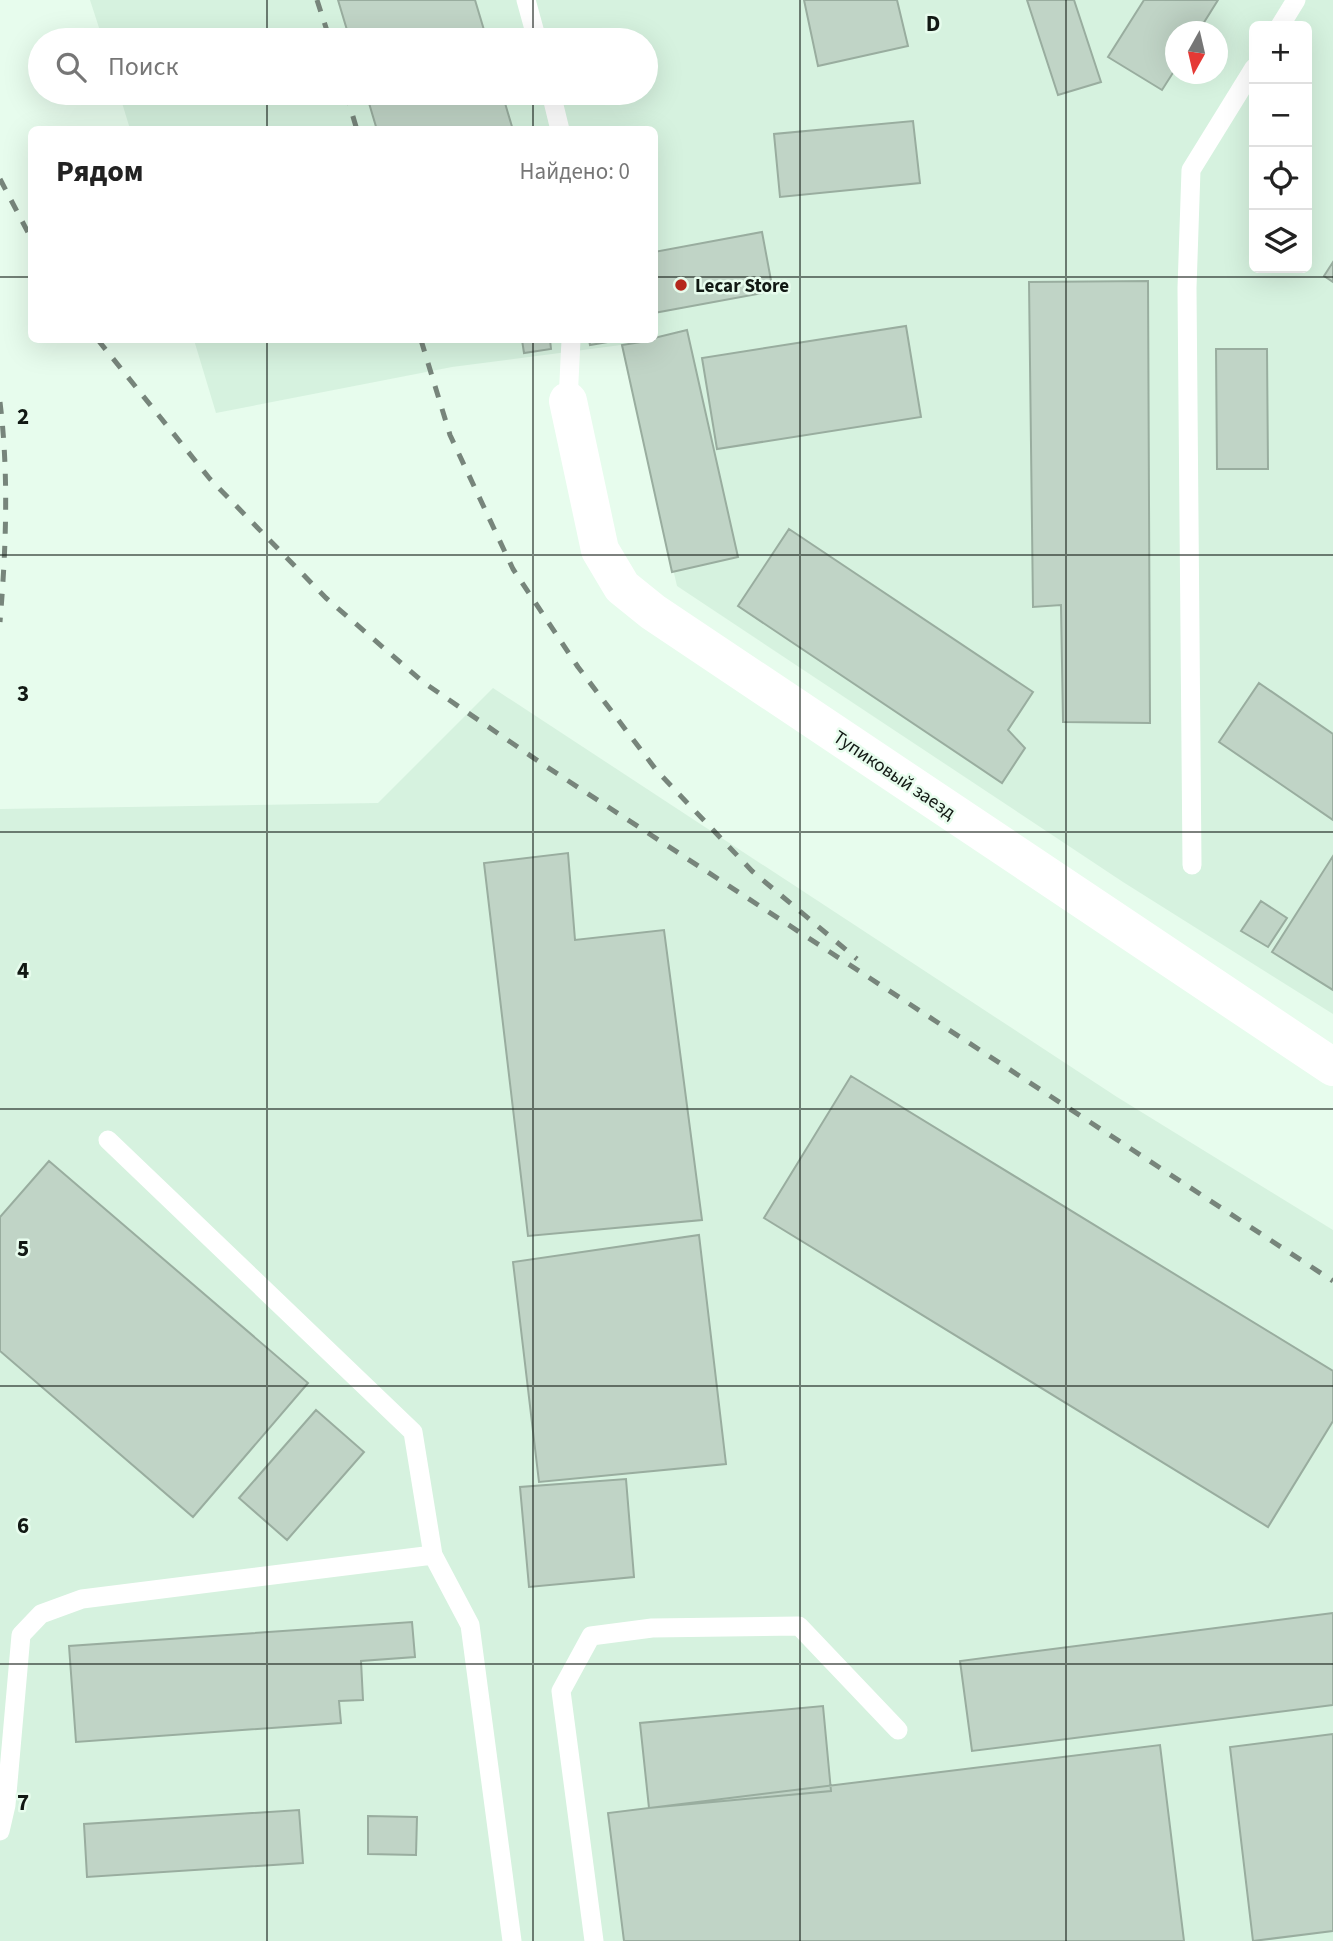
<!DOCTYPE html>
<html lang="ru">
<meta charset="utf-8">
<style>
body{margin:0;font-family:"Source Sans 3",sans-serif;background:#f2f2f2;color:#222}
.controls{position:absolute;right:21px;top:21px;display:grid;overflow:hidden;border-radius:10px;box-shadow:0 7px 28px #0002}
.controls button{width:63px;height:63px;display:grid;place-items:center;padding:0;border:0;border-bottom:2px solid #e0e0e0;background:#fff;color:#222;font:35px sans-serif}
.compass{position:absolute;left:1165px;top:21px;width:63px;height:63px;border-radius:50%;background:#fff;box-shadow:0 7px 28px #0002;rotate:188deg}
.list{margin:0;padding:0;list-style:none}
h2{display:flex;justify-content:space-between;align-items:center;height:91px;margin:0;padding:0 28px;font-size:30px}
h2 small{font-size:23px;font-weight:400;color:#767676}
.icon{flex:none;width:38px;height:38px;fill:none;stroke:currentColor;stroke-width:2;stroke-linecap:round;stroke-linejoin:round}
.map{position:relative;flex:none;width:1333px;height:1941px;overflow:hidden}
.search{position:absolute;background:#fff;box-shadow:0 7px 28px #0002;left:28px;top:28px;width:630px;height:77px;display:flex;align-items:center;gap:18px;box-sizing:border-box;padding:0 24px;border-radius:38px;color:#767676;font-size:26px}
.panel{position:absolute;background:#fff;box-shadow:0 7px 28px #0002;left:28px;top:126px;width:630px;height:217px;border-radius:10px}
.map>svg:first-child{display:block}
</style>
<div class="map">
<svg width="1333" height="1941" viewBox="0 0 1333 1941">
<rect width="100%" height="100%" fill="#e7fced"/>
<path fill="#d6f2df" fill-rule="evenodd" d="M90,0H1333V1014L1123,882L677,586L621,345L452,367L216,413L194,340H654V130L130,129L119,93H646V40H103ZM1254,26H1307V268H1254ZM1176,32H1218V74H1176Z
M493,688L1117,1097L1333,1230V1941H0V809L378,803Z"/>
<path fill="#c0d4c6" stroke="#99ad9f" stroke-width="2" d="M338,0H475L487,40H350Z
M804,0H897L908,46L818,66Z
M1027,0H1074L1101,82L1058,95Z
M1144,0H1218L1198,32H1176V68L1162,90L1108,57Z
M366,93H502L513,130H377Z
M913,121L920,183L780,197L774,134Z
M762,232L773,291L654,313V252Z
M1333,262V282L1324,276Z
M1148,281L1150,723L1063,722L1061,605L1033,607L1029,282Z
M906,326L921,417L717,449L702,358Z
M687,330L738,557L672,572L622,345L654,340V338Z
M522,340H550L551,349L524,353Z
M589,340H614V341L590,345Z
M1216,349H1267L1268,469H1217Z
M789,529L1033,692L1008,730L1025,748L1002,783L738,606Z
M1259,683L1333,734V820L1219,742Z
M568,853L575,940L664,930L702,1220L528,1236L484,863Z
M1333,856V990L1272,952Z
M1261,901L1287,918L1268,947L1241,931Z
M851,1076L1333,1371V1421L1268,1527L764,1218Z
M49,1161L308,1383L193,1517L0,1351V1217Z
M699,1235L726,1464L539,1482L513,1262Z
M316,1410L364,1452L287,1540L239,1498Z
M626,1479L634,1577L529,1587L520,1487Z
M1333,1613V1705L972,1751L960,1661Z
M412,1622L415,1657L361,1661L363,1700L339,1701L341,1723L76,1742L69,1646Z
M823,1706L831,1791L649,1808L640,1723Z
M1333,1734V1931L1253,1941L1230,1747Z
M1160,1745L1184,1941H624L608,1813Z
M299,1810L303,1863L87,1877L84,1824Z
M368,1816L417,1817L416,1855L368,1854Z"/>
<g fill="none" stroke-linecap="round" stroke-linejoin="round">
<path stroke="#fff" stroke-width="19" d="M526,0L537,40
M1280,26L1296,0
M551,93L560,130
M568,401L571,340
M1192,865L1187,288L1191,170L1254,68
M108,1140L413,1432L433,1555
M0,1831L6,1805L21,1635L41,1614L82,1599L433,1555L470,1625L512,1941
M594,1941L561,1691L591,1636L652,1628L799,1626L898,1730"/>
<path stroke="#fff" stroke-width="38" d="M568,401L600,550L622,587L653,612L1333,1067"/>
<path stroke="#77857b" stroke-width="5" stroke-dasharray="12 12" stroke-linecap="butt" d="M317,0L330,40
M346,93L357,130
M0,179L32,240
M98,340L210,479L326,598L423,682L544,765L1333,1281
M421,340L450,435L513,569L578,667L657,771L752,871L857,959
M0,402C9,475 6,549 0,622"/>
</g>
<path fill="none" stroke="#121914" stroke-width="2" stroke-opacity="0.55" d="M267,0V40M533,0V40M800,0V1941M1066,0V1941M267,93V130M533,93V130M0,277H32M654,277H1333M267,340V1941M533,340V1941M0,555H1333M0,832H1333M0,1109H1333M0,1386H1333M0,1664H1333"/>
<circle fill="#b6281d" stroke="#e7fced" stroke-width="2.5" cx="681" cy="285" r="7"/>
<g text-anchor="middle" stroke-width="5" stroke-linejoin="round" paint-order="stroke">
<g font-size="19" font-weight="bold" fill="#121914" stroke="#e7fced" text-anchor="start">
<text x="695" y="292">Lecar Store</text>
</g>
<g font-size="19" fill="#121914" stroke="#e7fced">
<text transform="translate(895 774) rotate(34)" y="7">Тупиковый заезд</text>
</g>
</g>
<g font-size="23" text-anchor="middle" font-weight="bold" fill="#121914" stroke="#e7fced" stroke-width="5" stroke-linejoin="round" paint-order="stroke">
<text x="933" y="31">D</text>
<text x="23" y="424">2</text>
<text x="23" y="701">3</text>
<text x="23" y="978">4</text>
<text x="23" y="1256">5</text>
<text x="23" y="1533">6</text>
<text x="23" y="1810">7</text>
</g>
</svg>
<div class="controls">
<button>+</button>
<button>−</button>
<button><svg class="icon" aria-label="locate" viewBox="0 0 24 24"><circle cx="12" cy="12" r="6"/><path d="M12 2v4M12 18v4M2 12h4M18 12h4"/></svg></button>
<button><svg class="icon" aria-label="layers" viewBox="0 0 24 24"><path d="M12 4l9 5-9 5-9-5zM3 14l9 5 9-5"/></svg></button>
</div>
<svg class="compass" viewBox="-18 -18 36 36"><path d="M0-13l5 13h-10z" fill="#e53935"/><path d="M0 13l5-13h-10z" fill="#767676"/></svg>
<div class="search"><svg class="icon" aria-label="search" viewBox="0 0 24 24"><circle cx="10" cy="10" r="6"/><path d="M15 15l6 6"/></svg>Поиск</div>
<section class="panel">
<h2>Рядом<small>Найдено: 0</small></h2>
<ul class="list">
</ul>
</section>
</div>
